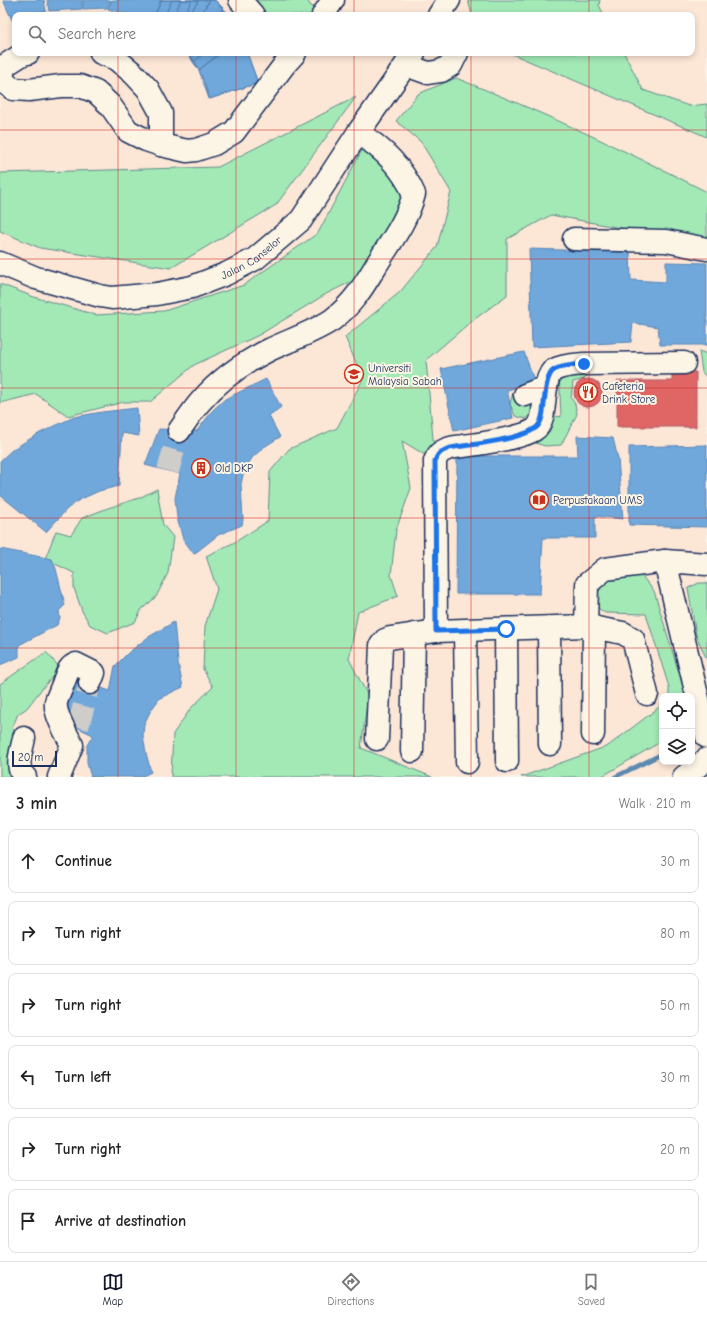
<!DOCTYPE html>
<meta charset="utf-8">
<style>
body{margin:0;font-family:"Comic Neue",sans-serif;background:#f2f2f2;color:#222}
.controls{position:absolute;right:12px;bottom:12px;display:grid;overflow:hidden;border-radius:8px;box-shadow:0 2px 6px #0003}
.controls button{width:36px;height:36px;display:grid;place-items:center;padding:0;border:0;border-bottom:1px solid #e0e0e0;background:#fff;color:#222;font:20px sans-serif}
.scale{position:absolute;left:12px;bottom:10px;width:45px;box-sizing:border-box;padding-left:4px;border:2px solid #1b2f5e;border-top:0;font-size:11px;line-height:14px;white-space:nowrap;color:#1b2f5e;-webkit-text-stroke:3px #fcf5e5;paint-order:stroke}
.stop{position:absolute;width:12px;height:12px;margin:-9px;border:3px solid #1a73e8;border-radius:50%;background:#fff}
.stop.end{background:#1a73e8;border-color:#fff;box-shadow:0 1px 4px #0008}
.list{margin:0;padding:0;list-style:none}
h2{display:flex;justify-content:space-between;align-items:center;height:52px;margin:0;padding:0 16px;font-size:17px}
h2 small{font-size:13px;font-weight:400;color:#767676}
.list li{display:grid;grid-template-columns:26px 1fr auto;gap:12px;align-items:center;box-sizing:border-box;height:64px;margin:0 8px 8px;padding:0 8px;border:1px solid #e0e0e0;border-radius:8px}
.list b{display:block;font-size:15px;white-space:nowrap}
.list em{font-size:13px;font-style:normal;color:#767676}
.icon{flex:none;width:22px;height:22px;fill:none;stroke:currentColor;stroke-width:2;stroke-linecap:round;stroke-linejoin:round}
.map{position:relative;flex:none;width:707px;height:777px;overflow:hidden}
.search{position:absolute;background:#fff;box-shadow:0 2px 6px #0003;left:12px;right:12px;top:12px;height:44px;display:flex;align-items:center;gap:10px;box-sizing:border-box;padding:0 14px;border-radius:8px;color:#767676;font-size:15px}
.sheet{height:484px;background:#fff}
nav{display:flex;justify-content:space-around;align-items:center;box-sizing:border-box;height:56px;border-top:1px solid #e0e0e0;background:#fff;font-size:11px;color:#767676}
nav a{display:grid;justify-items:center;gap:2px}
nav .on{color:#111827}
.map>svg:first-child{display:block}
</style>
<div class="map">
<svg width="707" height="777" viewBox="0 0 707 777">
<rect width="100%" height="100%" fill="#fcf5e5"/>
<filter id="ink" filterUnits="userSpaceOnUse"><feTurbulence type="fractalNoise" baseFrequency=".025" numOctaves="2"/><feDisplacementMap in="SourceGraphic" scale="8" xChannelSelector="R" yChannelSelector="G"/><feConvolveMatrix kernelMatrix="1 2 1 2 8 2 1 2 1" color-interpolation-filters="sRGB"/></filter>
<g filter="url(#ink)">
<path fill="#fce6d6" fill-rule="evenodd" d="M0,0H707V777H0ZM15,15H692V53H15ZM662,696H692V762H662Z"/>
<path fill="#a3e9b6" stroke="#5f8c8a" d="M244,0H307L311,6L317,9L314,15H259Z
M468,0H600L599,5L604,15H472Z
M510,53H624L643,90L689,106L707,104V137Z
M456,78C542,112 625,150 707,192V244L551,215L507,239V295L467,325L426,360L435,461L402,441L411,488L396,530L391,575L398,596L358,612L349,659L368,696L361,748L432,777H171L173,734L191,708L213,687L203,669L205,626L217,589L206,556L235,542L268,521L270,472L289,449L337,428L363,379L345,337L400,292L437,247L451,192L421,142L396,121L418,94Z
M356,97L276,205L171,268L40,248L0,231V173L218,167Z
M363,148L391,165L411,206L381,267L326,294L259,335L194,365L150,402H124L68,416L36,394L0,403V284L34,297L96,315L164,311L244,285L318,233Z
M699,351L707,354V378L702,372Z
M559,370L592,371L584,379L573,382L571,398L575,404L577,414L561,445L545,446L526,440L543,414L561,417Z
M522,387L534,388V410L526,419L515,416L510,404L513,393Z
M157,489L163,525L173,537L168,573L156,597L142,609L135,622L108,633L90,625L82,611L74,588V573L45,559L56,531L71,535L82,518L108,508L139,498Z
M624,572L641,575L654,591L686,696H669V687L646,614L605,613L594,605L599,591L608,579Z
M699,583H707V660L696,635L688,588Z
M46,652L60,668L40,691L27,708L18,714L12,728L28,743L16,777H0V684Z
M662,705V741L601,777H521L608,746Z"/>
<path fill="#e06666" stroke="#a55664" d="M672,372H696V427H617V381H672Z
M574 393a14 14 0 1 1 28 0a14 14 0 1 1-28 0Z"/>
<path fill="#6fa8dc" stroke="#5684b6" d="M3,0H44L46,11L30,15H15V19L12,20Z
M47,0H82V9L49,11Z
M83,0H111L107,8L83,9Z
M112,0H161L155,15H129L108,9Z
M161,0H199L189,15H155Z
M161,0H210L200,15H155Z
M162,0H210L200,15H155Z
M172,0H199L189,15H165Z
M172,0H181L174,15H165Z
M172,0H181L174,15H165Z
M181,0H192L184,15H174Z
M192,0H210L200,15H184Z
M199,0H210L200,15H189Z
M199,0H210L200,15H189Z
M210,0H215L229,15H200Z
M210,0H215L223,8L217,15H200Z
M210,0H215L229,15H200Z
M210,0H215L229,15H200Z
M210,0H215L229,15H200Z
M223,8L229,15H217Z
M188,53H220L199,70Z
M188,53H220L199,70Z
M188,53H204L195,61Z
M188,53H220L199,70Z
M188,53H220L199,70L193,62Z
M204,53H220L199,70L195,61Z
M220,53H247L258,83L209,99L199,70Z
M221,53H247L258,83L210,99L199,70Z
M529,249L630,252L631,280L666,282V262L707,263V345H660L658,327L633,323L631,342L532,347Z
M524,352L535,383L507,390L513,418L454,431L441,369Z
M266,379L281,407L269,416L280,437L264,447L252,458L244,471L241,484L243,520L242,525L218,535L194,554L183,539L177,518L175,498L180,474L145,465L159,429L197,431L213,410L225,399Z
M137,408L139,436L122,433L119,486L99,491L79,500L67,509L46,532L0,495V461L13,449L40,433L74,417L102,412Z
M577,436L613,438L618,459L623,519L595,516V538H543L540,594H456L457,456H578Z
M707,445V527L629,525V447Z
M0,549L52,559L56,569L65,605L59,611L60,618L57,625L19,645V657L0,665Z
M174,622L178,663L183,687L160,698L151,710L144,724L143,736L146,753L151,772L141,777H91L87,763V745L93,735L62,720L76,679L110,691L115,666L128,653L147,638Z"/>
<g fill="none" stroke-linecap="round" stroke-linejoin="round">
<path stroke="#5c89b1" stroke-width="4.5" d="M692,737V736
M615,777L662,754"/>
<path stroke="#cfcdca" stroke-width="22" stroke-dasharray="22 11" stroke-linecap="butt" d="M168,471L179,431
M78,727L90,683"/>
<g stroke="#1b2f5e" stroke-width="25">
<g id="minor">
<path d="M240,0L253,15"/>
<path d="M323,15L333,0"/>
<path d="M439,15L449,0"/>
<path d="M28,53L23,54L4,66L2,81L13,89L29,90L61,86H80L96,92L110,105L128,131L146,140L161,145L187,151L196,150L214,144L234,132L285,64L295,53"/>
<path d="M101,53L116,59L133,73L148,89L161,113V145"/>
<path d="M407,63L417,69L428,73L441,71L451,65L457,53"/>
<path d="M574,239L666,241L707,249"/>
<path id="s1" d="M0,263L36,278L100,296L112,298L157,294L192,287L226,274L255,259L301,220L358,133L414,53"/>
<path d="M525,395L546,387"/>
<path d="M179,431C186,421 193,410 201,401C220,379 243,363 269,350C290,340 312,333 332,320C357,301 366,281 382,256C395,236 408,217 414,194C402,167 383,148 358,133"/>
<path d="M665,561L605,569L587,584L586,626L436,631L435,461C437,456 439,452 445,450C450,447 457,447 463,446C480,444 521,438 534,430C539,427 541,421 542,417C545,406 544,376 554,370C563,365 575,365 584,364L684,363"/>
<path d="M707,564L665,561L707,737"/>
<path d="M586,626L623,633L633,639L647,694"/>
<path d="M549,628L550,744"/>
<path d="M506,629L507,761"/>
<path d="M465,631L467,762"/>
<path d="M593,734L594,627"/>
<path d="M24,738C22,750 14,768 25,777"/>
<path d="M377,739L381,645L385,640L390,638L436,631"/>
<path d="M412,751L414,634"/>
<path d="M59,777L72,745C67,734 54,714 56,702C58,695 62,688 64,681C67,674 68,667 76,664L94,673L90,683"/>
<path d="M684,777L707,759"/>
</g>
</g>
<use href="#minor" stroke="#fcf5e5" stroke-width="22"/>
</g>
</g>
<g fill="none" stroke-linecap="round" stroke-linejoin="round" filter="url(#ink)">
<path stroke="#1a73e8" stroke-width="5" d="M506,629L436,631L435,461C437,456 439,452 445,450C450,447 457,447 463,446C480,444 521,438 534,429C539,427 541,421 542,417C545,406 544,376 554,370C563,365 575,365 584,364"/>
</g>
<path fill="none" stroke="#d62828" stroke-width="1" stroke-opacity="0.55" d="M118,0V15M236,0V15M354,0V15M471,0V15M589,0V15M118,53V777M236,53V777M354,53V777M471,53V777M589,53V777M0,130H707M0,259H707M0,388H707M0,518H707M0,648H707"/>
<defs>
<g id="university-ring" transform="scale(1)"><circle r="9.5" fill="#fcf5e5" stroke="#c8321e" stroke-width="1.5"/><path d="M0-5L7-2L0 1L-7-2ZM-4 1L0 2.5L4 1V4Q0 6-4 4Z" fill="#c8321e"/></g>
<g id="restaurant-ring" transform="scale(1)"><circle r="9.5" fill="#fcf5e5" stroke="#c8321e" stroke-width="1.5"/><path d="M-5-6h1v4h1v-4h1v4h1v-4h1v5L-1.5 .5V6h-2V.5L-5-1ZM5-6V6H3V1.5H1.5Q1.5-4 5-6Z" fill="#c8321e"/></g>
<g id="building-ring" transform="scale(1)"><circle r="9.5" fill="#fcf5e5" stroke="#c8321e" stroke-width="1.5"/><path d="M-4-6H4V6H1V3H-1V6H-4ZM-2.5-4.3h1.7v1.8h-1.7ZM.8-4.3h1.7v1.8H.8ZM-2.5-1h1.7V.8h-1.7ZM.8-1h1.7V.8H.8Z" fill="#c8321e"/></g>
<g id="library-ring" transform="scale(1)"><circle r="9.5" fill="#fcf5e5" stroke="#c8321e" stroke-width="1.5"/><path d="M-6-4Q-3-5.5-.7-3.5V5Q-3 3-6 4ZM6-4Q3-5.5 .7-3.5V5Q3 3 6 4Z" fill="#c8321e"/></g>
</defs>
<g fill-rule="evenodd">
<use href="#university-ring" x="354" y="374"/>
<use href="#restaurant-ring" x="588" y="392"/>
<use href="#building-ring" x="201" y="468"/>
<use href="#library-ring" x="539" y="500"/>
</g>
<g text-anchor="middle" stroke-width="4" stroke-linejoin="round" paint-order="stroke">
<g font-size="11" fill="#1b2f5e" stroke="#fcf5e5">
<text dy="4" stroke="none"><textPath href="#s1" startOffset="265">Jalan Canselor</textPath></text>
</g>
<g font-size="11" fill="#1b2f5e" stroke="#fcf5e5" text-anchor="start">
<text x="368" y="372">Universiti<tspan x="368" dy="13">Malaysia Sabah</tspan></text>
<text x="602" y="390">Cafeteria<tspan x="602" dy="13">Drink Store</tspan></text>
<text x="215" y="472">Old DKP</text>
<text x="553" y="504">Perpustakaan UMS</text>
</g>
</g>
</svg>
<div class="controls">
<button><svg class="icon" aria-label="locate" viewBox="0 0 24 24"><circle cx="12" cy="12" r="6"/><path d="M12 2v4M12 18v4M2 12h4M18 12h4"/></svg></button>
<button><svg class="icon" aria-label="layers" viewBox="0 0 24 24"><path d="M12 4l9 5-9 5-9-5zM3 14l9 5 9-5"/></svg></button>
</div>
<div class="scale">20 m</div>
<div class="stop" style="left:506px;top:629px"></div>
<div class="stop end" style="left:584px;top:364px"></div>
<div class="search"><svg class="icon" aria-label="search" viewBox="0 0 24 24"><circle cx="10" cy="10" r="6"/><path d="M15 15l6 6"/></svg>Search here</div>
</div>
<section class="sheet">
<h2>3 min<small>Walk · 210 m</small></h2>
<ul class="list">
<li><svg class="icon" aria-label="ahead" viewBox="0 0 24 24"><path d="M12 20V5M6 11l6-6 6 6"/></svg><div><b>Continue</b></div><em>30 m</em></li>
<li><svg class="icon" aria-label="right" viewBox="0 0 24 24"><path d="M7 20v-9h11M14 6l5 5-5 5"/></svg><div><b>Turn right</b></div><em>80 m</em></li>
<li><svg class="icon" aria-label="right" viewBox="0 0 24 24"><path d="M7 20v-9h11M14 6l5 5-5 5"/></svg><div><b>Turn right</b></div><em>50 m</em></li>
<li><svg class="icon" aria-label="left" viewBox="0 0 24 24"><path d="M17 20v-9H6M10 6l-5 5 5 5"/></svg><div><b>Turn left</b></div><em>30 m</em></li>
<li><svg class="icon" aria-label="right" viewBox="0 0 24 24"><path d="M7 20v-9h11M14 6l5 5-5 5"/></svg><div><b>Turn right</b></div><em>20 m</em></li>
<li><svg class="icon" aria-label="arrive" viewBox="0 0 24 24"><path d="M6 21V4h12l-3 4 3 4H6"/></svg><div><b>Arrive at destination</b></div></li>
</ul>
</section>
<nav>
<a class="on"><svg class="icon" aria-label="map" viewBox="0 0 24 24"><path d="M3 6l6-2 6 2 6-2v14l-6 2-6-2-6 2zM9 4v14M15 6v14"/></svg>Map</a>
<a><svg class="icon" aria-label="directions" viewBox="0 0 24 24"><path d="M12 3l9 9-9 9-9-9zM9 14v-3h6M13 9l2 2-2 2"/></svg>Directions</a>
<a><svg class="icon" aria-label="saved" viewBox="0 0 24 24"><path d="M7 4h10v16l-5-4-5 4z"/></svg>Saved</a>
</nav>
